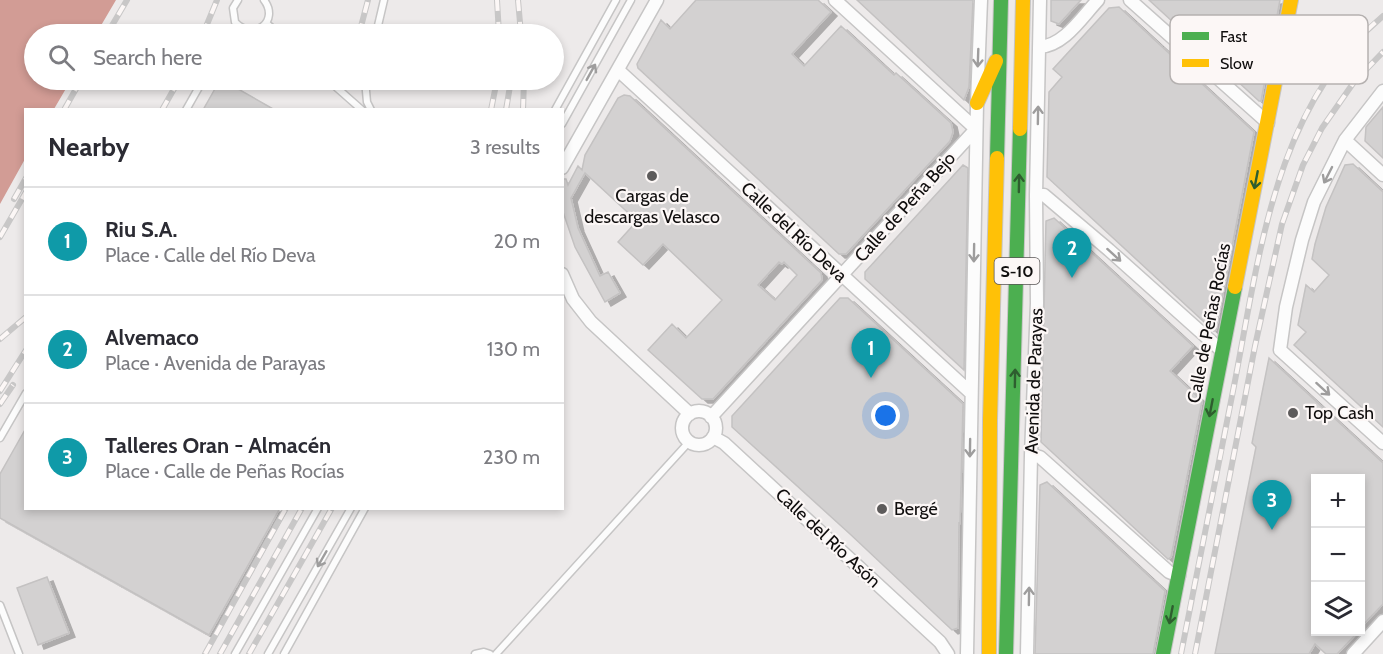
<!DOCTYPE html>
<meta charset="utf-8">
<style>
body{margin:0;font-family:Cabin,sans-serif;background:#f7f7f7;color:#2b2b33}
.controls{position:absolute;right:18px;bottom:18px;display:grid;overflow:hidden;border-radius:0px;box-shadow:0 3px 9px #0003}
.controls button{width:54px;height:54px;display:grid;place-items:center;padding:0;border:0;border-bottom:2px solid #e1e1e2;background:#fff;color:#2b2b33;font:30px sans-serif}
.you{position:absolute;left:886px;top:416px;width:21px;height:21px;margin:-15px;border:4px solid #fff;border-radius:50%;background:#1a73e8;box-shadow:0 0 0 9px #1a73e833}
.badge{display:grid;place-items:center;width:39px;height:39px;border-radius:50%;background:#5d5b5b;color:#fff;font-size:20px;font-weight:700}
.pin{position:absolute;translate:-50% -50px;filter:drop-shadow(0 2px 3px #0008)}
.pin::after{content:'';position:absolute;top:32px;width:21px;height:18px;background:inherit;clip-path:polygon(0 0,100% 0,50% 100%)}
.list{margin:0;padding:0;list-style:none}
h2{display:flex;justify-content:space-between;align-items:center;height:78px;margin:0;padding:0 24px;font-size:26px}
h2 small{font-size:20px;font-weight:400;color:#7c7c81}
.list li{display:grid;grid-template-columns:39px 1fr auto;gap:18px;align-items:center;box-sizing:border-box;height:108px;padding:0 24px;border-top:2px solid #e1e1e2}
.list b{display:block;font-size:22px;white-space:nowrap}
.list p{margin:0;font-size:20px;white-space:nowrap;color:#7c7c81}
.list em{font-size:20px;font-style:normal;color:#7c7c81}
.icon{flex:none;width:33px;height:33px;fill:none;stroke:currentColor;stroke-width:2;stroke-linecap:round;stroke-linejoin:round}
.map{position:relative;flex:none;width:1383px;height:654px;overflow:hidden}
.search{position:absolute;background:#fff;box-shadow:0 3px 9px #0003;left:24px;top:24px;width:540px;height:66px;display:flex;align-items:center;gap:15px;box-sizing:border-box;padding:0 21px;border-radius:33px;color:#7c7c81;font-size:22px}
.panel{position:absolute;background:#fff;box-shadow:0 3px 9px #0003;left:24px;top:108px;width:540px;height:402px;border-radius:0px}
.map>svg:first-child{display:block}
</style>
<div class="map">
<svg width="1383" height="654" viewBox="0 0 1383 654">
<defs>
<filter id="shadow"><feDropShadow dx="6" dy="4" stdDeviation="0" flood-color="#0004"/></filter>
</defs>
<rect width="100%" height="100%" fill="#edeaea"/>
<path fill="#d29c95" d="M0,0H116L96,34H34V80H71L54,109L26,110L25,159L0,204Z"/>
<path fill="#d3d1d1" stroke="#c4c2c2" stroke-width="1.5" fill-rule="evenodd" filter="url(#shadow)" d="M696,0H818L831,12L792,54L804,66L841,26L894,75L896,73L951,123L953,132L950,141L846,254H839L638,68L637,64L661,20L670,29Z
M857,0H973L969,87L964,100Z
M1051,0H1081L1059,24L1051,21Z
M1149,0H1280L1261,101H1259Z
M1119,7L1254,132L1216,330L1214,331L1047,177L1049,92L1062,77L1053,69L1109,8Z
M220,80H234L231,85L275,110H203Z
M624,95L630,96L821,273L822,280L713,399H702L648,350L672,324L686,338L722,300L663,244L643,265L618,242L637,221L585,173L571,198L578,228L600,276L608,272L620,293L605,302L575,247L563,212L562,214V179H566L568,185L578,166L582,170L585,155L618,98ZM779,262L782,264L784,262L797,275L775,300L758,285Z
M1383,107V158L1365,141L1366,127Z
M1353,164L1383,192V427L1294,345L1306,332L1298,325L1306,285L1314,292L1329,275L1312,259L1315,244L1326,207L1345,165Z
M963,165L968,168L964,370L865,279V272Z
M1054,218L1193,346L1170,371L1202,401L1171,557L1168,559L1041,442L1046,221Z
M840,298H848L963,404L960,524L959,522L958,628L952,630L850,534L732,427V416Z
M1269,358L1383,463V604L1360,628V478H1316V632H1358L1337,654H1326L1315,644L1309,654H1215L1256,447L1252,443Z
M26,428V508H280L209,635L0,518V474Z
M1047,482L1165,591L1153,654H1035L1040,485Z
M47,577L69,633L38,645L17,588Z"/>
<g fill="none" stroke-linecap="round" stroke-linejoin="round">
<g stroke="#c6c5c5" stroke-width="9">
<path id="lane" d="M238,0L233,8L235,22C254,42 280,21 264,0
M266,23L279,34
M376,34L384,0
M328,80L362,110
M334,80H354
M365,80L367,102L371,110
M186,110L203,80
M555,110L616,0
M562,124L631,0
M0,438L26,393
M0,605L19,654
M235,654L318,508
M268,654L351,508
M284,654L365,508
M475,654L484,652L490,654
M496,654L689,442"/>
</g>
<g stroke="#c6c5c5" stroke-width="15">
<path id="street" d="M1130,0L1268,123
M1039,47C1064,46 1082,17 1098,0
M618,70L971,393
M1383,91L1345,140L1314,202L1302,240L1286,307L1280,350L1383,443
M1345,140L1383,175
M562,168L657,0
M1036,195H1044L1109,250L1222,351
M562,274L573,299L591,322L690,414
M682 428a17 17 0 1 1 34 0a17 17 0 1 1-34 0Z
M711,417L976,129L835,0
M713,437L724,443L940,642L948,654
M1031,455L1040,457L1169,572L1179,576
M967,654L977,103L981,0
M1027,654L1031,455L1037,303L1036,195L1040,0
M1353,654L1383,621"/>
</g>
<g stroke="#c6c5c5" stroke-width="16">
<path id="fast" d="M997,158L1001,0
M1006,654L1020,129
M1163,654L1235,287"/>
</g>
<g stroke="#c6c5c5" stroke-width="16">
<path id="slow" d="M977,103L996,61
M1020,129L1023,0
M1235,287L1291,0
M989,654L990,420L997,158"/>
</g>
<use href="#lane" stroke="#fcfcfc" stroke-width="6"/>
<use href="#street" stroke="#fcfcfc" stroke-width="12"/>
<use href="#fast" stroke="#4caf50" stroke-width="14"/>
<use href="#slow" stroke="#ffc107" stroke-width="14"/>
<g stroke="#c8c7c7" stroke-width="6">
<path id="rail" d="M497,0L499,34
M518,0L521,34
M107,34L127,0
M203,34L217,0
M359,34L368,0
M64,110L81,80
M162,110L179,80
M491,110L497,80
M506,110L511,80
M523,110L524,80
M14,199L26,178
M0,237L26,192
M0,339L26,317
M0,391L26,350
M0,404L13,385
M205,654L286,508
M220,654L302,508
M249,654L332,508
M1181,654C1198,566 1216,479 1233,391C1259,260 1273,107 1383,16
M1195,654L1255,346L1282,224L1303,165L1322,128L1354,82L1383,52"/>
</g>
<use href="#rail" stroke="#fcf7f6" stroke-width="4" stroke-dasharray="11" stroke-linecap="butt"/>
</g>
<defs><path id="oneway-shaft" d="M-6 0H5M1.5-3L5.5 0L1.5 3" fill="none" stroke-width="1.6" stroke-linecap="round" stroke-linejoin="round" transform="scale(1.5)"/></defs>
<g stroke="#9e9d9d">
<use href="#oneway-shaft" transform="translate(978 58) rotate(92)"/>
<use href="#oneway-shaft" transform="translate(591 72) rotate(-61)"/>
<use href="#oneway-shaft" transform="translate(1038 115) rotate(-89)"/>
<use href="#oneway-shaft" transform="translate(1328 175) rotate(117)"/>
<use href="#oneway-shaft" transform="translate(974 253) rotate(91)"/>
<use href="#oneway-shaft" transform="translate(1114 255) rotate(42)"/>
<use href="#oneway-shaft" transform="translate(1323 389) rotate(42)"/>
<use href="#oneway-shaft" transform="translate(970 448) rotate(91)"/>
<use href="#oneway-shaft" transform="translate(322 559) rotate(120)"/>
<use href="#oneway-shaft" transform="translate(1029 596) rotate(-89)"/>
</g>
<g stroke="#2e5e2f">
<use href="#oneway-shaft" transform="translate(1256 180) rotate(101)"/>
<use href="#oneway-shaft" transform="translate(1019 183) rotate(-89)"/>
<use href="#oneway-shaft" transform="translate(1015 378) rotate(-89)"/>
<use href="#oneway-shaft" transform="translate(1211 408) rotate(101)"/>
<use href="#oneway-shaft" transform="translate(1171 615) rotate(101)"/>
</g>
<g fill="#5d5b5b" stroke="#fcf7f6" stroke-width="2">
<circle cx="652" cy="176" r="6"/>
<circle cx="1293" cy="413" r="6"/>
<circle cx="882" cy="509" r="6"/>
</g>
<g text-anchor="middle" stroke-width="4.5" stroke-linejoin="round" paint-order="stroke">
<rect fill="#fcf7f6" stroke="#575454" stroke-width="1.5" x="994.5" y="258" width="45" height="26" rx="4.5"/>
<g font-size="16" font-weight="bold" fill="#100e0e">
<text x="1017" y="277">S-10</text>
</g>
<g font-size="18" fill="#100e0e" stroke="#fcf7f6" text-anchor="start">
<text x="652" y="202" text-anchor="middle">Cargas de<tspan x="652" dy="21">descargas Velasco</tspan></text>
<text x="1305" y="419">Top Cash</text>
<text x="894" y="515">Bergé</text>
</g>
<g font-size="18" fill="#100e0e" stroke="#fcf7f6">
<text transform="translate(905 207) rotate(-48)" y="6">Calle de Peña Bejo</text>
<text transform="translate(794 232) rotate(43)" y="6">Calle del Río Deva</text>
<text transform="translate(1209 323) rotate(-79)" y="6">Calle de Peñas Rocías</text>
<text transform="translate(1034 381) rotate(-88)" y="6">Avenida de Parayas</text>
<text transform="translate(828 538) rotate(43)" y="6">Calle del Río Asón</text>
</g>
</g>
<rect x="1170" y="15" width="198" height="69" rx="9" fill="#fcf7f6" stroke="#b5b1b0" stroke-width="1.5"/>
<rect x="1182" y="32" width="27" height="8" fill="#4caf50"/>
<rect x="1182" y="59" width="27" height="8" fill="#ffc107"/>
<g font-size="16" fill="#100e0e">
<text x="1220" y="42">Fast</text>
<text x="1220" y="69">Slow</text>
</g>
</svg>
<div class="controls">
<button>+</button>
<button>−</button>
<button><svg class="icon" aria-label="layers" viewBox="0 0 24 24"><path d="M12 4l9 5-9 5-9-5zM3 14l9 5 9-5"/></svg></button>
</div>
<div class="you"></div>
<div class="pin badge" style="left:871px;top:378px;background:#0f9aa8">1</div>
<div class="pin badge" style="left:1072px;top:278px;background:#0f9aa8">2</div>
<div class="pin badge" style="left:1272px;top:530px;background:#0f9aa8">3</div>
<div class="search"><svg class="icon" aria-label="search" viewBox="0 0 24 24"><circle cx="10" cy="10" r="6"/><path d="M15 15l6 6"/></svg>Search here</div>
<section class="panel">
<h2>Nearby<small>3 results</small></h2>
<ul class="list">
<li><span class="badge" style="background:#0f9aa8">1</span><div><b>Riu S.A.</b><p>Place · Calle del Río Deva</p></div><em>20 m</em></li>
<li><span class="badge" style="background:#0f9aa8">2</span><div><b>Alvemaco</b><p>Place · Avenida de Parayas</p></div><em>130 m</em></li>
<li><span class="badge" style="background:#0f9aa8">3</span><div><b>Talleres Oran - Almacén</b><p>Place · Calle de Peñas Rocías</p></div><em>230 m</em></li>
</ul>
</section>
</div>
